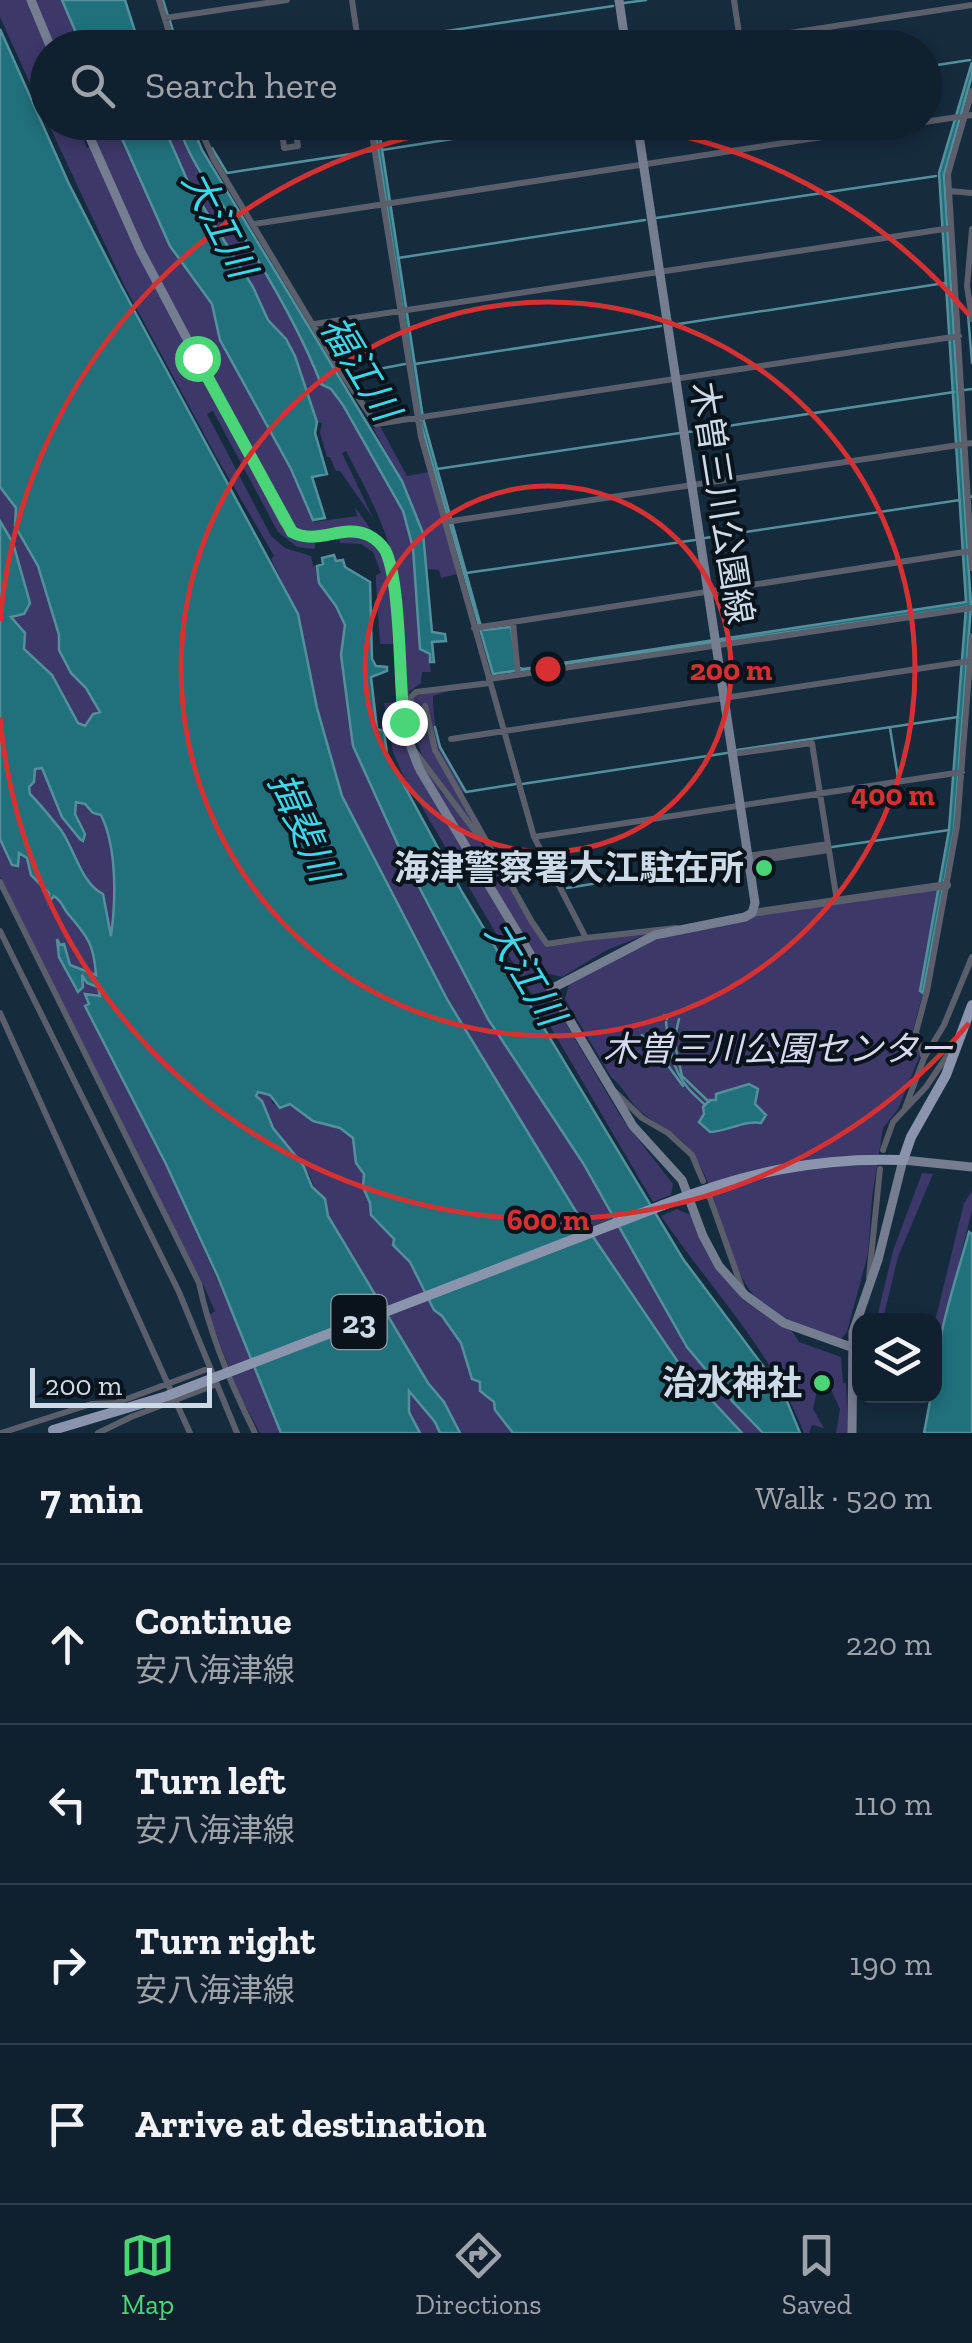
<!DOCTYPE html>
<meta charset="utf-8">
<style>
body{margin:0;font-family:"Zilla Slab","Noto Sans JP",serif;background:#1e2d3a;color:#f1f3f6}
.controls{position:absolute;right:30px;bottom:30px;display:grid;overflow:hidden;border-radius:20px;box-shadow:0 5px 15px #0003}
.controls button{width:90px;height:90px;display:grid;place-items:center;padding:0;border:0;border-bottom:2px solid #303e4a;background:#10202e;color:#f1f3f6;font:50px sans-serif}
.scale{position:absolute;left:30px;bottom:25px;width:182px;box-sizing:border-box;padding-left:10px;border:5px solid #cddae7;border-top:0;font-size:28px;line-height:35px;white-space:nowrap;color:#cddae7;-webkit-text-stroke:8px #09131b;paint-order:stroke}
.stop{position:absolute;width:30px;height:30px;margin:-22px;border:8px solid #4ad677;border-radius:50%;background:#fff}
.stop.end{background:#4ad677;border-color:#fff;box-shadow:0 2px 10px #0008}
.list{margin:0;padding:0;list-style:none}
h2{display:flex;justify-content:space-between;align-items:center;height:130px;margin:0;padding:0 40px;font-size:42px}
h2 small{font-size:32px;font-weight:400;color:#9ca3aa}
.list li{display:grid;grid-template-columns:65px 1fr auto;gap:30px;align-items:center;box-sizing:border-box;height:160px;padding:0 40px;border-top:2px solid #303e4a}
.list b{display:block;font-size:38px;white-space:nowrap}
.list p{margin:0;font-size:32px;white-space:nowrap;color:#9ca3aa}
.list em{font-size:32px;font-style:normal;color:#9ca3aa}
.icon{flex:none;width:55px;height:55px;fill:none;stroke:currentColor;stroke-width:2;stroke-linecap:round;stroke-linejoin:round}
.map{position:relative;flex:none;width:972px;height:1433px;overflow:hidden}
.search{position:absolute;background:#10202e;box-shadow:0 5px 15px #0003;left:30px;right:30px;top:30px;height:110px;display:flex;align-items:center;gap:25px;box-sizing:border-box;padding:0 35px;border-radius:55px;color:#9ca3aa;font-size:38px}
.sheet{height:770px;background:#10202e}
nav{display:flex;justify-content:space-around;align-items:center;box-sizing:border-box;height:140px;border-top:2px solid #303e4a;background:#10202e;font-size:28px;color:#9ca3aa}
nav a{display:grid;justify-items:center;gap:5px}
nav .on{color:#4ad677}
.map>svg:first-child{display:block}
</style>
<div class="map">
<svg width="972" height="1433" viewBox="0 0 972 1433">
<rect width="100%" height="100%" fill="#152b3e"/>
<path fill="#3c3869" d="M0,0H28L48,47L47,121L0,17Z
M35,0H62L82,47H55Z
M48,123H80C84,132 82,139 87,148L90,147L280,521L294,539L315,543V549L297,547L278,532L213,411L207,414L271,536L285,548L311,556L313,566H317L319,583L336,606L345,625L341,655L353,746L403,856L488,1019L583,1163L687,1347L733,1402L763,1433H742L682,1368L575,1210L448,1001L342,796L317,708L298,614L271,559L274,556L217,458L125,287Z
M87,123H115L170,246L212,304L220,340L291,469L314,522L357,516L355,507L370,528L352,526L306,534L285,519L143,248Z
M162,123H178C189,162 214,191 236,225C268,275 300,329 321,384L331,389L343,405L403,512L413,548L431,672H422L421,683L409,692V731C397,686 402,629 397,582C391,534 368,493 346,451L342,453L373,518L340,471H336L330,457H327L320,433L322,423L317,422L295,356L286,339L268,320L253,287L189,184Z
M380,426L407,476L429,472L457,574L441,578L439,570L427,569C424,516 398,474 373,428Z
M0,475L20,507L81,683L100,712L93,714L88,724L80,729L75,728L10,629L0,541Z
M355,536C399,547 391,608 393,644H380L376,583V575L381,573L373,552L361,544L340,543L339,537Z
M458,688L433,696C433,736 444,756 464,790L463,796L434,741L423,705L432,747L476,829L422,755L414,734L412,700L417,695Z
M397,702L407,748L417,771L621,1117L673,1184L671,1195L653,1202L402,773L393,752L384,703Z
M416,753L443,795L446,794L474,831L546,947L655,931L607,950L562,977L545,973L426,775Z
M35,760L114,820L118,955L19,773Z
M0,839L5,847L23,848L92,938L113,1061L166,1164L285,1433H260L239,1394L209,1315L215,1311L201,1280L0,876Z
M938,889L920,991L923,993L911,1037L920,1055L898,1109L883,1128L872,1198L868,1254L847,1332L841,1339H833C817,1333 798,1328 783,1320C721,1285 729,1210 694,1155C681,1134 659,1127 641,1112C629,1102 624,1087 611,1077L565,999L569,984L627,951L674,933L762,915Z
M258,1092L270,1095L273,1104L285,1108L289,1104L313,1121L340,1128L353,1138L356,1163L364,1174L363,1187L370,1203L371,1215L394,1239L393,1245L410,1262L434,1310L442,1316L461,1343L472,1379L480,1381C491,1400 501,1415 513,1433H397L310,1176L274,1128L262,1101L256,1096Z
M922,1173L933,1174L898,1257L883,1319L877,1317L893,1251Z
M972,1191V1210L935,1360V1321L964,1203Z
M677,1209L691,1215L707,1254L743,1300L792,1331L799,1342L841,1357L843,1383H846L848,1433H836L840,1409L826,1379L820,1377L813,1409L824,1428L812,1425L809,1433H804C772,1351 710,1288 661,1216Z"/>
<path fill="#20717c" stroke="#54909c" stroke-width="2.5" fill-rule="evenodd" d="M62,0H125L140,47H82Z
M0,29L69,184L121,286L298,614L317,708L342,796L448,1001L575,1210L682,1368L742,1433H513L495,1410L494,1402L480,1391V1382L472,1379L461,1343L442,1316L434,1310L410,1262L393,1245L394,1239L371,1215L370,1203L363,1187L364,1174L356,1163L353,1138L340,1128L313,1121L290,1104L280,1108L270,1095L258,1092L256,1096L262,1101L273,1128L303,1165L312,1187L325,1199L328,1216L428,1383L444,1402L460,1433H440L435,1422L409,1391V1412L420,1433H281L218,1277L166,1164L85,1006L89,1004L85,994L100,996L98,987L87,983L82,975L83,987L78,992L59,957L57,939L60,945L64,944L70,965L96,975C94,945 88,937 69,915C62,907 63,902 54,896L49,902V893L31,875L27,858L19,853L18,866L12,865L0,839V521L13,543L30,603L24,614L11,617L25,633L24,649L52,675L78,723L85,726L93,714L100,712L86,688L71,673L59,650V635L38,566L15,526L16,508L0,487ZM42,768L62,817L80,839L83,841L85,834L75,814L76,802L85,804L93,813L101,815C117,847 116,900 111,936L103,894C81,883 75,850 61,830C51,818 41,805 30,794L29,787L34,782L35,769Z
M972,62V75L944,175L971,606L954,831L923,993L920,991L949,830L966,607L493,674L418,414L374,123H378L423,418L480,623L484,630L511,627L517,667L523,669L966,602L939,173Z
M115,123H162L189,184L253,287L268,320L286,339L295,356L317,422L315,433L327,474L312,477L325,518L313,520L291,469L220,340L212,304L170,246Z
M178,123H191L202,150L402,481L423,533L432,632L445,634L446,641L432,642L434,662H430V654L420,649L413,548L403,511L343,405L331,389L321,384C300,329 268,275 236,225C214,191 189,162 178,123Z
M334,555L336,561L343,560L345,567L370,582L372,659L376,666L387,667V671L371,677L377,729L384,731L387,754L462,892L683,1259L784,1394L800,1433H763L733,1402L687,1347L583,1163L488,1019L403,856L353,746L341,655L345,625L336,606L319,583L317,566L323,564L322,558Z
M749,1084L758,1089L755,1104L766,1115L761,1123C745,1120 728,1131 710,1132L699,1122L704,1114L703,1107L710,1100H716V1094Z
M969,1232L972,1234V1433H924L931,1396H934C934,1341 955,1284 969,1232Z"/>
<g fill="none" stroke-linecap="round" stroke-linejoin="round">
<path stroke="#54909c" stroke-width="2.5" d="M163,0L168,16
M624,3L646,0
M170,21L178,48
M366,43L613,6
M334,48L354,44
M924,67L970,60
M212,148L227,173L371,151
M382,150L560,122
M656,218L936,176
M398,258L645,220
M968,314L972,363
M672,325L945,283
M415,364L661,326
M347,375L405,364
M965,390L972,389
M688,432L954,392
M437,469L680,433
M971,497L972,496
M705,538L960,500
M466,573L695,540
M435,727L440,747L466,792L516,784
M890,728L898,778
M737,750L958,717
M522,784L727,753
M832,847L949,830
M567,888L743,860
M664,1015L667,1019
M679,1019L674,1041L682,1076L709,1102
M666,1022C668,1042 672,1070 688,1088C693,1094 699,1099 705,1105
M642,1035L650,1045
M652,1047L660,1052
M661,1056L683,1086"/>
<path stroke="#5a5f6b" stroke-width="6" d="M159,0L174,48
M352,0L359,48
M734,0L740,40
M165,18L287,0
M692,48L972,5
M972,91L948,174L972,568
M197,122L214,160L341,372L376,424L959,336
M281,122L284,148L298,146L294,122
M370,122L421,437L534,837L586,938L676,928
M924,122L972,115
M949,191L972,193
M254,224L921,122
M972,229L967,286L972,319
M314,324L951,228
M445,522L972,443
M513,622L518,675
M474,628L971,551
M489,679L972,608
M425,706L435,750L532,922L547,944L586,938
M451,739L970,661
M732,754L812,743L837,901
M478,835L408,742L411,697L416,692L490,683
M534,837L962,772
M748,856L828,844
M749,862L829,850
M0,882L199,1283C210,1336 231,1385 255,1433
M0,931L179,1292L237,1433
M0,1013L190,1433
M924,1058L944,1025L972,957
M614,1091L642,1118L668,1133L692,1155L703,1181
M905,1108L924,1058L916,1032L927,991L957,826L972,636
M883,1150L893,1122L926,1087L953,1047
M710,1198L743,1291
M869,1277L880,1169
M1,1433L91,1404L116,1403L210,1368
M98,1433L131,1417L217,1384"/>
<path stroke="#5a5f6b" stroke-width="8" d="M752,913L947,885"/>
<path stroke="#757d91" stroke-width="9" d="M31,0L51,48
M619,0L626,48
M83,122L140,250L284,522C314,559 352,511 381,545C400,568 398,663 401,696C403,722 409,746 420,770L633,1126L682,1180L703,1236L719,1266L745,1295L784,1323L851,1347
M551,989L655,935L745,917L752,913L755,903L637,122
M852,1433L853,1332L878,1260L903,1160L972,1167"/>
<path stroke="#8a95ad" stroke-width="10" d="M663,1205C744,1173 815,1157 903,1160L911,1137L946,1075L972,1005"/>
<path stroke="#8a95ad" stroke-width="10" d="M53,1430L167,1396L663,1205"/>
</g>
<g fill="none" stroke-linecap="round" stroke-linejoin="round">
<path stroke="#4ad677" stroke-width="12" d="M197,358L292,532C318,546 342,523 368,535C374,538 381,544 385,550C401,580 399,682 404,722"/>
</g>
<g fill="none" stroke="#d63132" stroke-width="5">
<circle cx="548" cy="669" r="183"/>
<circle cx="548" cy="669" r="367"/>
<path d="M969 1023A550 550 0 0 1 0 717M0 621A550 550 0 0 1 486 123M610 123A550 550 0 0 1 969 315"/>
</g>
<g fill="#4ad677" stroke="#09131b" stroke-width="4">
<circle cx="764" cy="868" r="10"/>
<circle cx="822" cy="1383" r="10"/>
</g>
<g text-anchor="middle" stroke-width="8" stroke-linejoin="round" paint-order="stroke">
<rect fill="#09131b" stroke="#929eaa" stroke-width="2.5" x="331.5" y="1295" width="55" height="54" rx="8"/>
<g font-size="32" font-weight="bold" fill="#cddae7">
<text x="359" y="1333">23</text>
</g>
<g font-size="35" fill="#cddae7" stroke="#09131b">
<text transform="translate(722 503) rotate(81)" y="12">木曽三川公園線</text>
</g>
<g font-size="35" font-weight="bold" fill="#cddae7" stroke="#09131b" text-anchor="end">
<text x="744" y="880">海津警察署大江駐在所</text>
<text x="802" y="1395">治水神社</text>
</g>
<g font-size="35" font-style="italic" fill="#d8d8ef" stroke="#09131b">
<text x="778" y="1061">木曽三川公園センター</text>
</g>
<g font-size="38" font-style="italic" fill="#3dd7eb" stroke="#09131b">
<text transform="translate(219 224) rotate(63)" y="13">大江川</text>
<text transform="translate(360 368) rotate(59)" y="13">福江川</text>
<text transform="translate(303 827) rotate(66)" y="13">揖斐川</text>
<text transform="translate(525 973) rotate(59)" y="13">大江川</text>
</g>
</g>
<circle cx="548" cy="669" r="15" fill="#d63132" stroke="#09131b" stroke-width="5"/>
<g font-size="30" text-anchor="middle" font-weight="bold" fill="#d63132" stroke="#09131b" stroke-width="8" stroke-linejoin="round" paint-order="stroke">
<text x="731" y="680">200 m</text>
<text x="893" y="805">400 m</text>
<text x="548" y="1230">600 m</text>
</g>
</svg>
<div class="controls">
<button><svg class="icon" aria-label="layers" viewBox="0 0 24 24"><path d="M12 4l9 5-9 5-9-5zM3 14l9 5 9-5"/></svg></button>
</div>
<div class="scale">200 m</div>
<div class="stop" style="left:197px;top:358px"></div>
<div class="stop end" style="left:404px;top:722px"></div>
<div class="search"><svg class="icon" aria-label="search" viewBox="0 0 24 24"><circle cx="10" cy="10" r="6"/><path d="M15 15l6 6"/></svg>Search here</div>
</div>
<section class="sheet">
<h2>7 min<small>Walk · 520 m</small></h2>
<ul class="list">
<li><svg class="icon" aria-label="ahead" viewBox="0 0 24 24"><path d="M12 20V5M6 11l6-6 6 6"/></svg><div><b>Continue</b><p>安八海津線</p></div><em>220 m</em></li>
<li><svg class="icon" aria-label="left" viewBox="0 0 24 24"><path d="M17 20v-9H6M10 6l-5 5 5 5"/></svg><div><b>Turn left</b><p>安八海津線</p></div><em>110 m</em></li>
<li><svg class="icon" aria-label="right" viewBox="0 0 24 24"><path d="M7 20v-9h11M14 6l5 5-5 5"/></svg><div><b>Turn right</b><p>安八海津線</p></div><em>190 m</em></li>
<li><svg class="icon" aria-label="arrive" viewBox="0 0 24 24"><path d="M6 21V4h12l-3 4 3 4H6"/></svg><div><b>Arrive at destination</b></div></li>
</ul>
</section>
<nav>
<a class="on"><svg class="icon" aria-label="map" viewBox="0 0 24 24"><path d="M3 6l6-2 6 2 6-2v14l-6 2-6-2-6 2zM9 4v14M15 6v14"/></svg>Map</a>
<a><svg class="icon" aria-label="directions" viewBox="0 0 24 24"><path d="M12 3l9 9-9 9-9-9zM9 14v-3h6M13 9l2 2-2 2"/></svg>Directions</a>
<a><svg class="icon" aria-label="saved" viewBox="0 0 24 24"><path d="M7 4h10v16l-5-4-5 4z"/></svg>Saved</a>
</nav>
